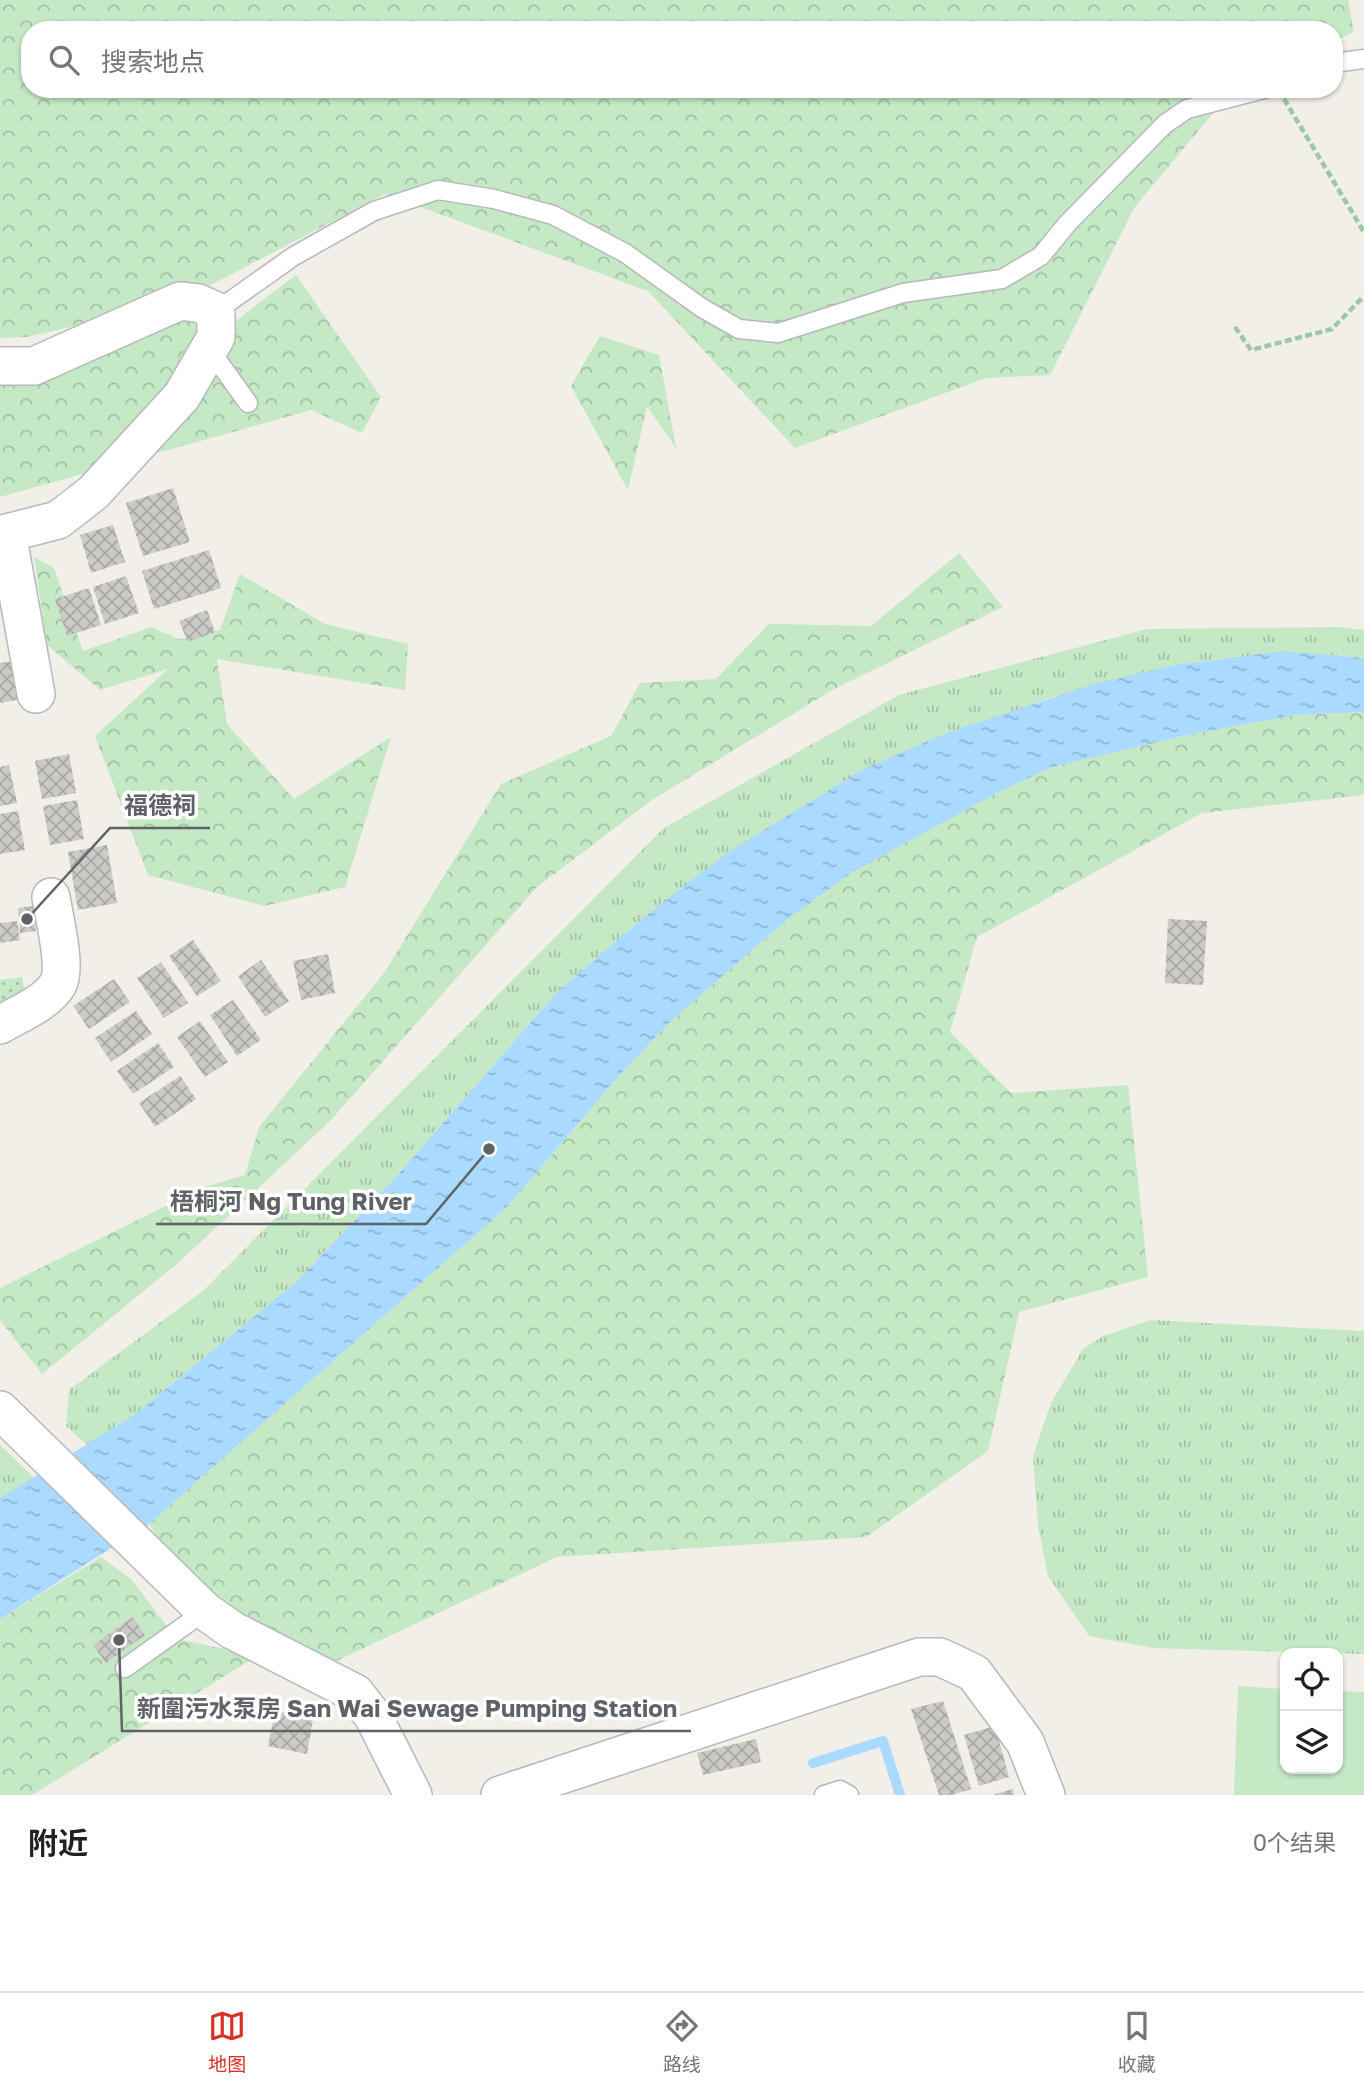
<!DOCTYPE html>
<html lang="zh">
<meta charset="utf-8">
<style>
body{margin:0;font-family:"Golos Text","Noto Sans SC",sans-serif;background:#f6f6f6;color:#202124}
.controls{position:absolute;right:21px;bottom:21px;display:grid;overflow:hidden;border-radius:14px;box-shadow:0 2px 5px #0004}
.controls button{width:63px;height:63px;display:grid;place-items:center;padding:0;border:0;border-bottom:2px solid #e0e0e0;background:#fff;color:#202124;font:35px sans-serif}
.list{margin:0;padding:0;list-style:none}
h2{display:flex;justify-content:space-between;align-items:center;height:91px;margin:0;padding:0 28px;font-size:30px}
h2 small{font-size:23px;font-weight:400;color:#757577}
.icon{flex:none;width:38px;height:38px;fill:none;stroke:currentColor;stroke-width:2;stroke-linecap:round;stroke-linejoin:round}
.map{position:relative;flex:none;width:1364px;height:1795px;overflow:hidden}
.search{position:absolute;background:#fff;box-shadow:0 2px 5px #0004;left:21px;right:21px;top:21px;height:77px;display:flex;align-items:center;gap:18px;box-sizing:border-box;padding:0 24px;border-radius:28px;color:#757577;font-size:26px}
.sheet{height:196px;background:#fff}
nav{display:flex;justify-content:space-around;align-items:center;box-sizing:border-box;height:98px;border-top:2px solid #e0e0e0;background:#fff;font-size:19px;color:#757577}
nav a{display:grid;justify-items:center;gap:4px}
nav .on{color:#d93025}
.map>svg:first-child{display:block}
</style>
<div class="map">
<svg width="1364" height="1795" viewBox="0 0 1364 1795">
<defs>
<pattern id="grass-tufts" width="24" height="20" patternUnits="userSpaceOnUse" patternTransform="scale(1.75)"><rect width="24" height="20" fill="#c5e8c5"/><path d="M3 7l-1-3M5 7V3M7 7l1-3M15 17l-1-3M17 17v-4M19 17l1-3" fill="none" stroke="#a3c0a4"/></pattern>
<pattern id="forest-crowns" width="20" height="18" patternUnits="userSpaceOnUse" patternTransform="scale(1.75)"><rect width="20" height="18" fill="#c5e8c5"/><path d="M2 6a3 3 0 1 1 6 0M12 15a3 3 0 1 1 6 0" fill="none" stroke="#a3c0a4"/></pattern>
<pattern id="park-dots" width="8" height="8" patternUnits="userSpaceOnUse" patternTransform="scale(1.75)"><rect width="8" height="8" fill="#c5e8c5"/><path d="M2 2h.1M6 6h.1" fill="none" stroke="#a3c0a4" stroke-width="1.8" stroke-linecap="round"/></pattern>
<pattern id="water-ripples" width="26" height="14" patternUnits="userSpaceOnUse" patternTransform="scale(1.75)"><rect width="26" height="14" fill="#aadaff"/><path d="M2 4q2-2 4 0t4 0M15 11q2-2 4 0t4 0" fill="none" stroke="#8eb4d2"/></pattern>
<pattern id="building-cross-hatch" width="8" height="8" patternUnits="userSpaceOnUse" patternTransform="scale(1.75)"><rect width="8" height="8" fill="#cccac5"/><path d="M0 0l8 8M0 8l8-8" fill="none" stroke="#a9a8a4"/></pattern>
</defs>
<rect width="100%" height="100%" fill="#f1efe8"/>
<path fill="url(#grass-tufts)" d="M1339,627L1364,630V658C1248,644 1146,668 1037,702L643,918L559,990L396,1177L295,1283L134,1415L87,1445L66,1426L69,1390L204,1290L664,828L899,695L1147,629Z
M1150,1320L1364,1331V1654L1152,1648L1089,1636L1048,1576L1038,1526L1033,1456L1051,1403L1083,1349L1103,1336Z
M0,1445L34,1478L0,1498Z"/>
<path fill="url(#forest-crowns)" d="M0,0H1348L1354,32L1334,41V30H30V89H1233L1134,208L1050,375L986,378L795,448L648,291L385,194L180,301L27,337L0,338Z
M296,275L381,397L362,433L311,410L0,497V377L175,317L237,320Z
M600,336L659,355L676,448L647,406L628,490L571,386Z
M959,553L1003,607L834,689L652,800L537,887L330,1121L178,1263L42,1374L0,1320V1288L204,1187L245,1175L259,1127L384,973L501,784L611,736L640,683L716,679L769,624L871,626Z
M34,557L54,568L83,651L152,627L178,639L220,630L240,574L325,624L408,644L405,690L217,659L227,724L294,799L391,737L345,887L264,906L148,875L95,736L168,669L100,690L47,645Z
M1364,712V795L1202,813L977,937L950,1032L1011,1093L1128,1085L1148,1277L1019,1312L988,1451L866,1537L557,1557L311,1673L205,1611L149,1524L506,1208L624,1070L672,1020L788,919L851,873L997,793L1052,767L1188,735L1294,715Z
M101,1557L131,1579L177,1639L257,1656L32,1795H0V1619Z"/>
<path fill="url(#park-dots)" d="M22,977L25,994L0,1009V980Z"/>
<path fill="#c5e8c5" d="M1238,1686L1285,1689V1769H1338V1691L1364,1692V1795H1234Z"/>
<path fill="url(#water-ripples)" d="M1283,651L1364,658V712L1294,715L1188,735L1052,767L997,793L851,873L788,919L672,1020L624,1070L506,1208L149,1524L0,1619V1498L134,1415L295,1283L396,1177L559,990L643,918L727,853L865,768L952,731L1097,683L1175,665Z"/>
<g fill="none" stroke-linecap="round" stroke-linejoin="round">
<path stroke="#aadaff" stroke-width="10" d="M813,1763L883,1741L900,1795"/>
</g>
<path fill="url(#building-cross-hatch)" d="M173,488L190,542L143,556L126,503Z
M113,525L125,562L91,573L80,535Z
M209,550L221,588L154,609L142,571Z
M126,576L139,613L105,624L93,587Z
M89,588L101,625L67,636L55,599Z
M207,610L215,632L188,642L179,621Z
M21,660L27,698L0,703V663Z
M69,754L76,793L42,799L35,761Z
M9,765L17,803L0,806V767Z
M77,800L84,839L50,845L43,806Z
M18,811L25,850L0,854V814Z
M107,845L117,903L78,910L68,852Z
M33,906L36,931L20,933L18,908Z
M1168,919L1207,921L1203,985L1165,983Z
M17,921L20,940L0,943V923Z
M193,940L221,981L197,996L169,956Z
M328,954L335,993L301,1000L293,961Z
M261,960L289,1001L265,1017L238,976Z
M161,962L188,1003L164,1018L137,978Z
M114,979L130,1002L89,1029L73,1006Z
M233,1000L261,1040L237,1056L210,1015Z
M136,1011L152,1034L111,1062L95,1038Z
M200,1021L228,1062L205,1077L177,1037Z
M158,1043L174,1067L133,1094L117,1071Z
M180,1076L196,1099L155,1127L139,1103Z
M133,1617L145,1635L106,1663L93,1645Z
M943,1701L971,1789L952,1795H939L911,1709Z
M275,1711L313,1719L307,1754L268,1746Z
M995,1726L1009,1777L979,1786L964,1735Z
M756,1739L761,1762L703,1775L697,1753Z
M1013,1789L1014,1795H995V1794Z"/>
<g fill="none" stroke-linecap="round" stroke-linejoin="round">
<g stroke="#b5b8bc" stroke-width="21">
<path id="service" d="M1334,63L1364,59
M216,311L294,256L374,211L438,190L494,199L553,215L625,253L702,308L739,329L778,333L903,293L1002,279L1041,256L1067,224L1165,124L1187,109L1264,89
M210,350L248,403
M125,1668L205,1611
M824,1795L840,1790L849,1795"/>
</g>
<g stroke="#b5b8bc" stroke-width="40">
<path id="minor" d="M0,366H34L180,301L198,303L216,311V337L182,396L93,493L58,520L7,533L36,694
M0,1025C18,1014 47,1003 58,984C67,967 54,917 51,897
M0,1410L205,1611L232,1630L355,1693L373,1716L413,1795
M500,1795L919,1657H940L974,1673L1025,1742L1046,1795"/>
</g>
<path stroke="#9cc7a9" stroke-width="4.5" stroke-dasharray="7 3.5" stroke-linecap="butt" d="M1284,99L1364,232
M1235,327L1251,350L1332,329L1364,296"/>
<use href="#service" stroke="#fff" stroke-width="18"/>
<use href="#minor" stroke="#fff" stroke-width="37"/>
</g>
<path fill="none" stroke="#5f6368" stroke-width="2.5" d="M27 919L110 828H210M489 1149L426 1224H156M119 1640L122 1731H691"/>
<g fill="#5f6368" stroke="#fff" stroke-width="2.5">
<circle cx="27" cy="919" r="7"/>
<circle cx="489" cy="1149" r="7"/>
<circle cx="119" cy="1640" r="7"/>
</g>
<g font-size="24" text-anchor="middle" font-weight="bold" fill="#5f6368" stroke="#fff" stroke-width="7" stroke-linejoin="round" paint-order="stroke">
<text x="160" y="814">福德祠</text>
<text x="291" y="1210">梧桐河 Ng Tung River</text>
<text x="407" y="1717">新圍污水泵房 San Wai Sewage Pumping Station</text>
</g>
</svg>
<div class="controls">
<button><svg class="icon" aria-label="locate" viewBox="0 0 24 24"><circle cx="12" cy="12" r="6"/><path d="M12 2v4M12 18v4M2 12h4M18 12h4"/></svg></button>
<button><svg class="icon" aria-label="layers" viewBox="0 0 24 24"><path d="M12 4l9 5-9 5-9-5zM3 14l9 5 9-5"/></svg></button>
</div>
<div class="search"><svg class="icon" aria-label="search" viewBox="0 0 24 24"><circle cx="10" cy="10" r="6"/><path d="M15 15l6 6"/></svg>搜索地点</div>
</div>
<section class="sheet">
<h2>附近<small>0个结果</small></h2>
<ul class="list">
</ul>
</section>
<nav>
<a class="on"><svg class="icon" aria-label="map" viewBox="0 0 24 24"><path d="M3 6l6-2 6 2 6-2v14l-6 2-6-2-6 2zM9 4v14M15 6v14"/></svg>地图</a>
<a><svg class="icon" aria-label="directions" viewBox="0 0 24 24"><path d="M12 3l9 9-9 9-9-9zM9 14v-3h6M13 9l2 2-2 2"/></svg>路线</a>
<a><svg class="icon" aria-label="saved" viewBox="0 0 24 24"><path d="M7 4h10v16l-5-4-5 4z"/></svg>收藏</a>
</nav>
